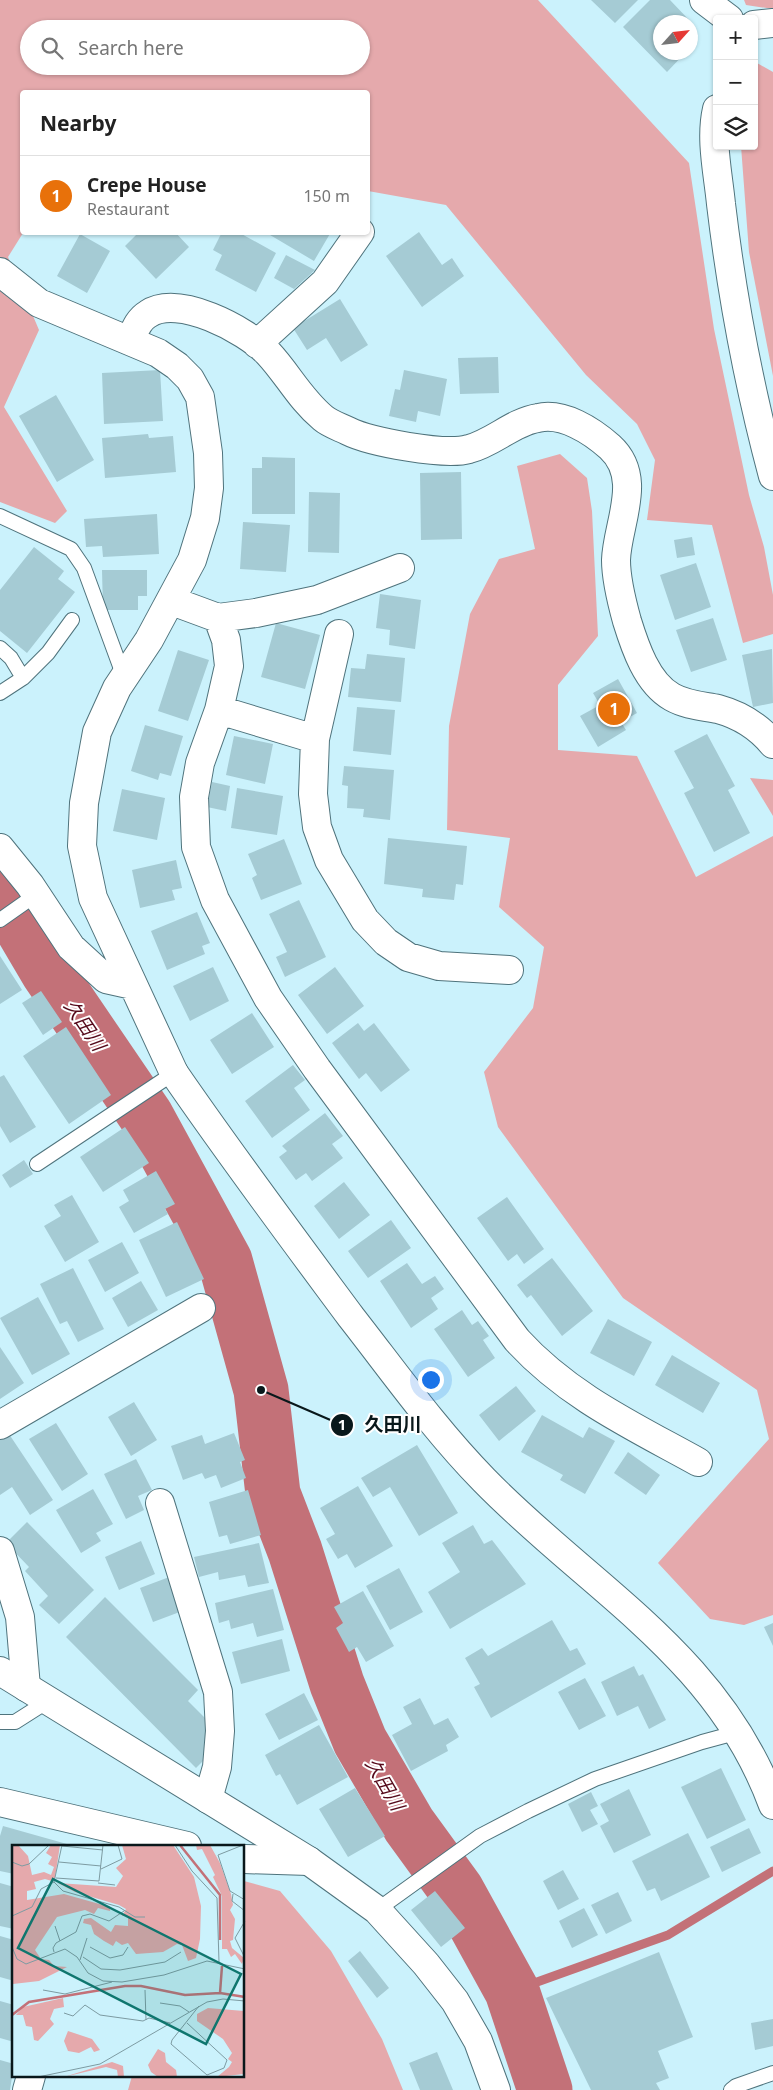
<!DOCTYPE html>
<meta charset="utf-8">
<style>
body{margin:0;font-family:"Noto Sans","Noto Sans JP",sans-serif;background:#f2f2f2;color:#222}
.controls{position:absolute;right:15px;top:15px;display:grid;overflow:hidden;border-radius:5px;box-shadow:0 1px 4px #0004}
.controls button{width:45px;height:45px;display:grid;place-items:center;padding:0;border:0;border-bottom:1px solid #e0e0e0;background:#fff;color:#222;font:25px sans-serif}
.compass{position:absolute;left:653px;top:15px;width:45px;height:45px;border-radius:50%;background:#fff;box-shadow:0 1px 4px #0004;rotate:63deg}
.you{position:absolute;left:430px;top:1379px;width:18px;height:18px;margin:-12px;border:4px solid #fff;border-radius:50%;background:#1a73e8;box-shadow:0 0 0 8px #1a73e833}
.badge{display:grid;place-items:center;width:32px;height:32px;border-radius:50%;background:#c5354e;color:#fff;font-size:16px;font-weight:700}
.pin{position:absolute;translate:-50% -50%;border:2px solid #fff;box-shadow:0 1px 5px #0006}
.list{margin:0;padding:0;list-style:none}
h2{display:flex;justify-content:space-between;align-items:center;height:65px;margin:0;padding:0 20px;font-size:21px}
h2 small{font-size:16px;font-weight:400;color:#767676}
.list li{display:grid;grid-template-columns:32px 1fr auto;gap:15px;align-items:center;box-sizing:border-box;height:80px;padding:0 20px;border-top:1px solid #e0e0e0}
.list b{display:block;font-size:19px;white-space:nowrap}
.list p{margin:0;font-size:16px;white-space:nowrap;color:#767676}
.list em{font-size:16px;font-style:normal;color:#767676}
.icon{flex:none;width:28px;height:28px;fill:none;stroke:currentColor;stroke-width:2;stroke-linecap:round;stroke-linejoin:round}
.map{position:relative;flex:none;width:773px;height:2090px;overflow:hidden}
.search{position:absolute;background:#fff;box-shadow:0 1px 4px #0004;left:20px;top:20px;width:350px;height:55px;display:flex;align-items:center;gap:12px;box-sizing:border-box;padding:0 18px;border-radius:28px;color:#767676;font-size:19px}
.panel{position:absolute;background:#fff;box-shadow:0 1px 4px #0004;left:20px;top:90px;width:350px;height:145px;border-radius:5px}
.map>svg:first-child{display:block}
</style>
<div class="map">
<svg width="773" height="2090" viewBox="0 0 773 2090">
<rect width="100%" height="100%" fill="#cbf2fc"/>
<path fill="#e5a9ac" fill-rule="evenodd" d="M0,0H538L689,163L714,329L749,495L764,547L773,595V634L743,643L712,525L647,520L655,460L637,424L586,375L446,205L368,191V92H22L23,233L8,257L39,330L4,407L67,511L55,523L0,502ZM29,29H361V66H29Z
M744,0H773V9L746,5Z
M757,63L773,72V376L749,252L741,146H754V68Z
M560,454L587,478L592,511L598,636L558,685V750L637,756L696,877L773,836V1615L744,1625L710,1619L658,1563L769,1439L757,1390L623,1298L498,1127L484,1072L533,1008L544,947L499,907L510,838L447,830L449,726L470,614L499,559L535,549L517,466Z
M750,778L773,780V816Z
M244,1881L280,1891L331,1951L382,2039L403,2090H128L132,2076H244Z"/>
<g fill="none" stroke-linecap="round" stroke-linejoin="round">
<path stroke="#c37178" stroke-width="9" d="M512,1991L668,1935L773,1871"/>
<path stroke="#c37178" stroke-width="55" d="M0,898L22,928L48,972L146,1116L225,1261L261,1390L273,1494L295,1551L337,1684L360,1741L409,1825L457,1891L512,1991L545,2090"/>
</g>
<path fill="#a5cbd4" d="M591,0H638L615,23Z
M650,0H670L690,21L688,22H660V52H686L667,72L623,27Z
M139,232H175L189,247L156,279L125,246Z
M222,232H238L276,253L256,292L215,270L222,255L213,250Z
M265,232H331L314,261Z
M419,232L442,265L452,258L464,276L422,307L386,256Z
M80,234L110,251L87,293L57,276Z
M286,255L315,270L294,289L274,278Z
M340,299L368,345L341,362L326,338L307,350L293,328Z
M498,357L499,393L460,394L458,358Z
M160,370L163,421L104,424L102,373Z
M404,370L447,379L440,416L418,411L416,422L389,416L395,389L400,390Z
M56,395L94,460L57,482L19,416Z
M148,434L149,438L173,436L176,472L105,478L102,438Z
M262,457L295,458V514H252V468H262Z
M461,472L462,539L421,540L420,473Z
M309,492L340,493L339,553L308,552Z
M157,514L159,554L103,557L102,546L86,547L84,519Z
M243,522L290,525L286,572L240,569Z
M692,537L695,555L677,558L674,540Z
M34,547L64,571L58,579L75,592L27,653L0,631V590Z
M696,563L711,607L675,620L660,575Z
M102,570H147V596H138V610H103Z
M380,594L421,600L415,649L389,645L390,630L376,628Z
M713,618L727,660L691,672L676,630Z
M276,623L320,635L305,689L261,677Z
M772,649L773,703L753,707L742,655Z
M178,650L209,660L188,721L158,711Z
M367,654L405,658L401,702L348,697L351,668L365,669Z
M618,679L637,713L621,722L626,730L598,747L580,716L600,705L593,693Z
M357,707L395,710L391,755L353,751Z
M145,725L183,736L171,776L160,773L158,780L131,771Z
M707,734L735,786L728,790L750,833L714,852L684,793L694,788L674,751Z
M234,736L273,744L265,784L226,775Z
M344,766L394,770L390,820L363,817L364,809L347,808L348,786L342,785Z
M212,782L230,786L226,811L207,807Z
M237,788L283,796L277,835L231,828Z
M122,789L165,798L157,840L113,831Z
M388,838L467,846L463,885L456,884L454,900L422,897L423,889L384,884Z
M284,839L302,884L261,900L252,878L257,875L248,854Z
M176,860L182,888L172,890L175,900L140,908L132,870Z
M299,900L326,957L285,977L276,957L287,952L269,914Z
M197,912L210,943L202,946L205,954L167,970L151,931Z
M0,956L22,990L0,1004Z
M213,967L229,1001L190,1021L173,986Z
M335,967L364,1006L327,1034L298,995Z
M41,991L62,1022L43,1035L22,1003Z
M252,1013L274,1047L232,1074L210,1040Z
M358,1023L364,1031L374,1023L410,1070L381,1092L366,1073L359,1079L332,1043Z
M66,1027L111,1095L69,1124L23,1056Z
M293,1065L305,1080L294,1088L310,1110L272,1138L245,1101Z
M4,1075L36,1127L10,1143L0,1126V1077Z
M325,1113L343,1136L332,1144L343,1158L312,1181L306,1173L296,1180L279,1157L287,1151L282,1146Z
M125,1127L149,1163L103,1192L80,1157Z
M24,1160L33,1174L10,1188L2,1175Z
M156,1171L175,1204L165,1209L168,1214L134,1233L119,1207L129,1201L123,1190Z
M344,1182L370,1215L339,1239L314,1206Z
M72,1195L99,1242L65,1262L44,1226L61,1216L54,1205Z
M507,1197L544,1249L524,1264L517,1254L508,1261L477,1218Z
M391,1220L411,1248L368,1278L348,1251Z
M177,1222L204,1279L166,1297L139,1240Z
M122,1242L139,1273L105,1292L88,1260Z
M552,1258L593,1311L562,1336L531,1295L527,1298L517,1285Z
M407,1263L422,1284L435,1276L444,1289L431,1298L438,1309L411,1328L380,1281Z
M73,1268L104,1329L78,1342L67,1321L60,1324L40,1284Z
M141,1281L158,1310L128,1327L112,1298Z
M38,1297L70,1354L32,1375L0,1318Z
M462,1310L472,1325L478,1321L489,1336L483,1340L495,1358L468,1377L434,1329Z
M608,1319L652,1342L634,1376L590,1353Z
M0,1347L24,1383L0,1399Z
M672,1355L720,1383L703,1413L655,1385Z
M516,1386L536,1411L499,1441L479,1415Z
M134,1402L157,1440L131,1456L108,1417Z
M542,1415L583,1438L589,1427L615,1441L585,1494L560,1480L563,1475L521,1452Z
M56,1423L88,1474L62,1491L29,1439Z
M234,1433L245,1460L240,1462L246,1478L221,1488L216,1475L205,1479L202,1473L183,1480L171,1446L202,1435L205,1444Z
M9,1434L53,1500L30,1515L12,1487L0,1495V1440Z
M417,1445L458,1513L419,1536L390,1487L373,1497L361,1478Z
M628,1452L660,1475L646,1495L614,1473Z
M136,1459L152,1490L138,1496L144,1510L126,1519L104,1474Z
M358,1486L393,1546L355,1568L347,1554L338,1559L326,1539L335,1534L320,1508Z
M93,1489L113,1524L96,1533L101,1541L81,1553L56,1510Z
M248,1490L261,1535L230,1544L227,1535L219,1537L209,1502Z
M27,1522L94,1590L59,1624L39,1605L48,1596L25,1571L29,1567L6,1543Z
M473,1525L484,1544L492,1540L526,1584L450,1629L428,1592L460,1572L442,1543Z
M141,1541L155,1574L119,1590L105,1557Z
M259,1543L269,1583L248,1587L245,1575L219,1580L218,1572L199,1577L194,1557Z
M399,1568L423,1612L390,1630L366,1586Z
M172,1576L185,1610L153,1622L140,1588Z
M273,1589L284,1630L257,1637L253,1623L231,1629L229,1620L219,1623L215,1603Z
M363,1591L394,1646L366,1662L357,1647L349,1652L336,1628L343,1623L334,1607Z
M105,1597L198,1690L188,1701L208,1721L204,1760L196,1768L66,1637Z
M552,1620L570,1651L577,1648L586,1664L491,1718L474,1687L480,1684L465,1658L482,1648L488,1656Z
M773,1623V1646L764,1627Z
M282,1639L290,1671L241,1684L232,1652Z
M634,1666L639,1676L643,1674L666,1720L649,1729L638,1706L617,1716L601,1682Z
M585,1678L606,1716L579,1730L558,1692Z
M304,1693L318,1720L279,1740L265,1714Z
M420,1698L434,1725L448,1718L459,1737L446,1745L448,1751L411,1771L392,1735L412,1724L403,1707Z
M319,1725L348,1777L297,1805L280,1774L276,1776L265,1755Z
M721,1768L746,1820L707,1839L681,1787Z
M355,1788L385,1836L348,1857L319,1809Z
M629,1789L651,1835L614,1853L600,1826L609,1821L600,1804Z
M591,1792L598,1806L590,1810L598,1824L582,1832L568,1804Z
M3,1826L74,1846H14V1874L0,1871V1836Z
M749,1828L761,1853L722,1872L710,1847Z
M688,1833L710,1877L661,1901L655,1888L647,1891L632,1861Z
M563,1870L579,1899L558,1910L543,1881Z
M0,1883L14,1887V1929L0,1926Z
M435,1891L465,1928L441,1947L411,1910Z
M618,1892L632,1921L606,1934L591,1905Z
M584,1908L598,1935L572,1948L559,1921Z
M0,1936L14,1940V1981L0,1977Z
M360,1951L389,1988L377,1998L348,1961Z
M659,1952L693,2037L658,2051L669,2078L656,2083L660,2090H591L546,1998Z
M0,2001L14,2005V2042L0,2038Z
M773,2019V2046L755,2050L751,2023Z
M437,2052L453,2090H420L409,2063Z
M0,2060L14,2064L10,2090H0Z"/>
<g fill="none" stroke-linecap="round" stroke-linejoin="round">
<g stroke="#4f737c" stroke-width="16">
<path id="lane" d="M0,516L71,549L84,568L124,677
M0,648L11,658L23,678
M0,693L23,678L48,653L72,620
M0,920L37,894
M37,1164L174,1073
M0,1722H15L48,1701
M377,1910L480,1836L528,1811L595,1779L702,1742L739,1732
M731,2090L736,2086L773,2073"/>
</g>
<g stroke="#4f737c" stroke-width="30">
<path id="street" d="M704,0L729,19
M754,25L773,23
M717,109C710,139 718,173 721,204C732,296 749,387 773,476
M0,272L39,303L158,353L177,366L190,379L200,397L208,453L209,488L205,518L192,560L149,640L117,688L97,732L84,803L82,846L93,898L174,1073
M130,341C135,330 138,320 148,314C178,294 245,329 268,353C287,373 300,399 323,418C330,424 340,427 348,431C370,442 445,456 469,449C493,443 513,422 538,418C563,412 592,431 610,447C644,478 617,524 616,560C616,579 622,603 627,621C635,647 647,683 672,697C686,705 703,706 718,709C740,715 759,727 773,744
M257,344L325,282L360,232
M172,601L218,618L256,613L317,600L400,568
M218,618L226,640L229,666L219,710L200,763L194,797L196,847L215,900L268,998L317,1069L517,1340C568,1396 633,1426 698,1462
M339,634L315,739L313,794L317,827L329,860L365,920L386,942L408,957L439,966L509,970
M219,710L315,739
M0,848L30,885L71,947L106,979L133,985
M0,1425L201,1308
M160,1503L218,1692L220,1731L217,1767L208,1799
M0,1551L20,1617L26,1687
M0,1802L187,1846
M244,1859L309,1861
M27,2090L31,2076"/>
</g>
<g stroke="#4f737c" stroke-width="30">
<path id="secondary" d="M174,1073C231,1156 291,1236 351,1317C394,1372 435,1430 484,1480C589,1588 718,1655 773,1805
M0,1671L309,1861L377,1910L426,1964L455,2001L478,2041L496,2090"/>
</g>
<use href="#lane" stroke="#fff" stroke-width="14"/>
<use href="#street" stroke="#fff" stroke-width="28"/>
<use href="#secondary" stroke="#fff" stroke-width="28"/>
</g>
<g text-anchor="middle" stroke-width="4" stroke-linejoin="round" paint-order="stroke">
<g font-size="19" font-style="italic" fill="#55091a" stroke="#fff">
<text transform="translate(85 1025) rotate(56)" y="7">久田川</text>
<text transform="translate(385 1784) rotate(60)" y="7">久田川</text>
</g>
</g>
<g transform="translate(12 1845)">
<rect width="232" height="232" fill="#cbf2fc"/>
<path d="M0,0H6L16,11L20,30L32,27L39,30L42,22L36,19L40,12L34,8L39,0H48L43,33L40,36L33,34L22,37L24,44L15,46V55L52,49L98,62V66L86,63L82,69L73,65L45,72L23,105L29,114L37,115L42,121L55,122L27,136L1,139ZM110,0H161L182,32L189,61L188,94L184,113L176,116L170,100L165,99L151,107L124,109L116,98L110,100L104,96L101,101L92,96L82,89L79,80L71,78L72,74L79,73L99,87L103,80L116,81V71H110L114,64L107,60L63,47L46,38L104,42L111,31L104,23L114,14ZM184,0H198L208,18L219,49L221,60L218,65L223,74L221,95L218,96L220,103L232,113L230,119L223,109L219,112L215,104H210V51L201,32L203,30L190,4L185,5ZM51,153L52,162L42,164L38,174L42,179L26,196L22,195L20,182L14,181L11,170H4L11,162ZM196,163L232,166V229L205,232L217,222L220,217L216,214L220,208L211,194L185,176V169ZM56,186L80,194L88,205L82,207L79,202L67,208L56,206L52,196ZM146,204L153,208L154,217L164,225L165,232H146L139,227L136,220ZM100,217L111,221L112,232H106L105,225L94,222L52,232Z" fill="#e5a9ac"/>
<path fill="none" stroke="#c37178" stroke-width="2.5" d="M168,0L208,50V95M208,148L210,121M0,170L17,157L113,141H129L173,150L208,148L233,152"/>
<path fill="none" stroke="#7d9ba2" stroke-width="1" d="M163,0L180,26L205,53L207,117M231,0L206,10L218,46L233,55M50,1L91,5M0,17L10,21L17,19L37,0M47,17L89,21M89,24L110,14L106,0M44,33L87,36L91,0M42,37L51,46L107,62L123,72H133M86,38L103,40M221,49L220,56L233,66M0,71L20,62L29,44L42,37L50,0M43,81L48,96M0,102L5,114L14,119L53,104L65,112L76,128L91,136L110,137L152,130L195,116L233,124M78,102L98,113L111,110L116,102M42,107L41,103L44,98L64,87L70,71L78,69L97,76L112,66M232,111L223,93L233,76M71,112L89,124L108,125L153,117L169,107M68,115L75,93M31,145L53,149L100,137M133,145L134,175M148,158L168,161L177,167M52,168L61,171L73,160L88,170L131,176L137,173L158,178M175,178L215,215L212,223L195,230L159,199L160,195L187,161M26,232L88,219L195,157L211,154L233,156"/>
<path fill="#0f766e" fill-opacity="0.15" stroke="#0f766e" stroke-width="2.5" d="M41,34L229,129L194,199L6,103Z"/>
<rect width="232" height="232" fill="none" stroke="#09181b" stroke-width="2.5"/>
</g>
<path fill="none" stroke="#09181b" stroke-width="2" d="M261 1390L342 1425"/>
<g fill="#09181b" stroke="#fff" stroke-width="2">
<circle cx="261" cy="1390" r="5"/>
<circle cx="342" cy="1425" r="12"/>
</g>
<g font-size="15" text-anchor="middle" font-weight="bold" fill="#fff">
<text x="342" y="1430">1</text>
</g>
<g font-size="19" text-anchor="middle" font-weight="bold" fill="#09181b" stroke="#fff" stroke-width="4" stroke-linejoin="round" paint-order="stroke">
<text x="393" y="1431">久田川</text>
</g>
</svg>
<div class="controls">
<button>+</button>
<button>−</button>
<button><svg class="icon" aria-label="layers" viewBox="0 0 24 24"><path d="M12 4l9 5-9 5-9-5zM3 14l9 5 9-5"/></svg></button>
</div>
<svg class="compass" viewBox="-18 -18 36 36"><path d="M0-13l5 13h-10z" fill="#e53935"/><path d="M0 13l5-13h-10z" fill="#767676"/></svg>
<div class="you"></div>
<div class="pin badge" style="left:614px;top:709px;background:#e8710a">1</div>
<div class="search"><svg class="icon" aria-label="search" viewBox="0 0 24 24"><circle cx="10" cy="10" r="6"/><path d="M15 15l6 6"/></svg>Search here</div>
<section class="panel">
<h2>Nearby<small></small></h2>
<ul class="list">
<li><span class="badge" style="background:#e8710a">1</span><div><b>Crepe House</b><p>Restaurant</p></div><em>150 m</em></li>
</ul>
</section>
</div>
